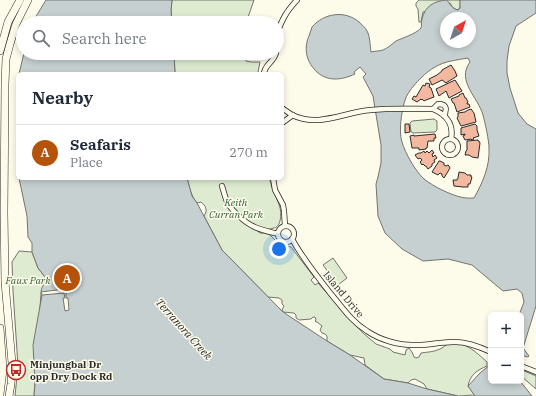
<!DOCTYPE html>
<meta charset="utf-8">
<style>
body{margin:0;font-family:"IBM Plex Serif",serif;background:#f2f2f3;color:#1f2937}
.controls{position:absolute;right:12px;bottom:12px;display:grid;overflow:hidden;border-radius:6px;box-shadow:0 2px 6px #0003}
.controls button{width:36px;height:36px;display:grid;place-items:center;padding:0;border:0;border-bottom:1px solid #e0e1e3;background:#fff;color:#1f2937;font:20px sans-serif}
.compass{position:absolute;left:440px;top:12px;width:36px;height:36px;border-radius:50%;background:#fff;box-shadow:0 2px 6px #0003;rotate:39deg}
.you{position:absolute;left:279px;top:249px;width:14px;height:14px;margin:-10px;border:3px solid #fff;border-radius:50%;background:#1a73e8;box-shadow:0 0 0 6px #1a73e833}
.badge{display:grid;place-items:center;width:26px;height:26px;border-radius:50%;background:#b45309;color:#fff;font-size:13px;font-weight:700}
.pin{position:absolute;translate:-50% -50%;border:2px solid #fff;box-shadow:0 1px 4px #0006}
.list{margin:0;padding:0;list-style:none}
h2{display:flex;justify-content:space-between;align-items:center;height:52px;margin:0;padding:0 16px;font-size:17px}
h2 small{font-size:13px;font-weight:400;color:#747a83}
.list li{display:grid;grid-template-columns:26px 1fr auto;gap:12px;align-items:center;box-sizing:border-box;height:56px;padding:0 16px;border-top:1px solid #e0e1e3}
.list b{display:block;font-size:15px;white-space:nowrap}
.list p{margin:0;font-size:13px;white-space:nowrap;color:#747a83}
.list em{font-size:13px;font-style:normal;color:#747a83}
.icon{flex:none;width:22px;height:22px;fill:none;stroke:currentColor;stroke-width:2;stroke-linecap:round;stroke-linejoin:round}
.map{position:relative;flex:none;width:536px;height:396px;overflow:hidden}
.search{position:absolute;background:#fff;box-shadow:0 2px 6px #0003;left:16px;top:16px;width:268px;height:44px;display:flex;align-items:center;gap:10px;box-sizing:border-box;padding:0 14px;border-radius:22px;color:#747a83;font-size:15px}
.panel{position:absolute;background:#fff;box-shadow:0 2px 6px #0003;left:16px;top:72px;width:268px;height:108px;border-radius:6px}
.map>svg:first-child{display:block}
</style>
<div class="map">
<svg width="536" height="396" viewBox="0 0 536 396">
<rect width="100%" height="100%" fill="#fdfbea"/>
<path fill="#deebd1" stroke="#74746e" d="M172,0H254L246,23H172L171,10Z
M419,0H460C460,4 461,7 458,10C454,9 452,7 450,3L423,12L421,22H419L418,9L416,6V3Z
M174,53H245L246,61L251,62H260L258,72L259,74H175Z
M434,119L437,121V130L435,132L413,133L411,132L410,123L412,121Z
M187,178H269C271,182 271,186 273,190C277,200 283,209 280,221C279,224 278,227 274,228C269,230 261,229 256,230L260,233H266L270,235L279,244L291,247L314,277L311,280L315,285L318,283L350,319L363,333L376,344L390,349L393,352L405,355L406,350L409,348L412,352L414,357L416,358L419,357L421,353C427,352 434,352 440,349C443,348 445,345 448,344C463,339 477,353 487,362V366C477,370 470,375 468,386L475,395L458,396L427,389L424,384L415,379L411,380L408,383L384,379L365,365L364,358L350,355L327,341V336L325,334L322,333L320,330L322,326L317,322H316L315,321L316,320L315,317H313L311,319L299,320L296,318V315L294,313L283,312L282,310L284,306L282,304V300L279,298L268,297L222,250L206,220L204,216C208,210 206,206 201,202L197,203C191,196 189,186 187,178Z
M19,251L32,252L38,268L45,277V283L41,293L34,396H15L18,366L13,291L12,262Z
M333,258L347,278L338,285L323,265Z
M522,370L536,376V389L521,376V372Z"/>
<path fill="#c7d0d0" stroke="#74746e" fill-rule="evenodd" d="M46,0H172L171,10L172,23H32Z
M447,0C450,4 452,9 458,10L460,8V0H536V13L516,26L509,46L507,61V73L510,88L518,113L527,124L536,129V306L523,348L529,356L528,357L524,356L521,357V315H519L524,302L522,293L517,289L503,291L472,265L448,259L423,261L402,249L385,233L378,216L376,184L378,177L381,163V145L373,96L363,77L366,74L360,67L354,72L355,74C342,80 328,82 317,72C307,63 303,49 309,36C310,33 311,30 312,27C324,13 345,10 359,22C361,24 366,28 367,31C370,36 370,45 371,52C375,51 380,51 383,50C388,48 392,44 396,41C402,38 416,34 421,28C422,26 421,22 422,19C425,6 434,1 447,0ZM446,18H470V42H446ZM468,58L470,62C456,81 478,97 483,115C485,122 489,141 489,148C490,166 483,182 474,198C462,199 453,195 442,190C436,187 429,183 424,179C416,172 405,153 402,142C398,132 402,101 409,92C415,83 426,72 435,67C445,61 457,60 468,58Z
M24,53H174L175,74H19Z
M18,76V172L17,166Z
M19,178H187L192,196L197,203L222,250L283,312L327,341L350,355L384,379L408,383L427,389L458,396H34L35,384L33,345L42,295C40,290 42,287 45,283V277L38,268L32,252V243L28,237L27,216Z
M491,364V381H520L532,396H475L468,386L480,373Z"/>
<path fill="#fdfbea" stroke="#74746e" d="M63,276H65L66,289H67V293H66V298H68L69,310L65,311L63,298H65L64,293L42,295L41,292L64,289Z"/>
<path fill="#f2b8a0" stroke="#2b2b2b" d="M451,65L455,71L457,76L446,83L442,80L432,85L429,79L437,75L442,71V70Z
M455,80L462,91L449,98L446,91L439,96L436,89Z
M426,83L430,84L429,87L431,88L434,97L426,100L424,101L422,99V100L421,99L417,102L412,99L414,96L416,97L423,85L425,86Z
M463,93L465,98H466L468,102L467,103V104H469L470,107L457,112L454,103H453L451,99L459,96V95Z
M471,109L474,113L476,122L461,126L457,118L458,117V113L465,112L468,110Z
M405,124H409L410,132L405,133Z
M475,124L477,126V130L479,136L473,138L474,139L472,140L471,139L465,140L463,136L465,135V134L461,135V128Z
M435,134L436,138H434V141H428L427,148H426V149L419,150V148H412L410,136L414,135V136Z
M478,140V141H479L480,143L478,158L472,157L469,155H465L466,151L467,150V141Z
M432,150L434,153L432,154L433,157L435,155L437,158L434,160L435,162L432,164V166L428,169L426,166H425L423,164L422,165L420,162L422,160L420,158L418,159L415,155L419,153H421L424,151L425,153L427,151L429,153Z
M439,161H440L444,163V165L446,166L448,165L449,166L450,168L444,178L442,176V174L440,173L438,175L432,172Z
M459,172L465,173L467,175H471V177H472L470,184H468V187H463L454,186L453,180H457L458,178Z"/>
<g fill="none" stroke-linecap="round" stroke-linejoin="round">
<g stroke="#2b2b2b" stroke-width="6">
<path id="street" d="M277,33C283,18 286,12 297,0
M264,74C264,65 274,62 276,53
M282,108C285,110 289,113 292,115C319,128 344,112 371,110C391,108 412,109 433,109C447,115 454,124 451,139
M433,109L438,104C447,104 447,109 444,116
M282,123L293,115
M442 147a8 8 0 1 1 16 0a8 8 0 1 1-16 0Z
M273,178L275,190L283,205L284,211L285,226
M222,186C224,192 225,198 228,204C231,208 235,213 239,216C251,228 262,230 278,234
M278 234a8 8 0 1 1 16 0a8 8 0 1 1-16 0Z
M292,239C303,259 317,276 331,294C342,307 352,322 367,331C380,340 398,345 413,345C428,346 442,341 456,342C468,342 480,347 491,352
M521,366L536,372"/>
</g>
<g stroke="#2b2b2b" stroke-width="8">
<path id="secondary" d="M0,51L8,22L20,0
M0,328L3,370L0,394
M9,396L11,384L12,363L5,282L4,212L5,84L6,59L10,44L16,24L28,0"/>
</g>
<use href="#street" stroke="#fdfbea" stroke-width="4.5"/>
<use href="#secondary" stroke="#fdfbea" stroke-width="7"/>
</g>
<defs>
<g id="bus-ring" transform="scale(1)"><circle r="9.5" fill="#fdfbea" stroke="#c62828" stroke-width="1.5"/><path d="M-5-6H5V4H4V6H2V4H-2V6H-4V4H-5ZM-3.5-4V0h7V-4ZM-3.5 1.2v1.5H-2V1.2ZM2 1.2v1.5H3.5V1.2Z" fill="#c62828"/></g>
</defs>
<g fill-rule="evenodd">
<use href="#bus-ring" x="16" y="370"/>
</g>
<g text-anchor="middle" stroke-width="3" stroke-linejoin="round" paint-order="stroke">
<g font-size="10" font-style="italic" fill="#34623c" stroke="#fdfbea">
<text x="236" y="206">Keith<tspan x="236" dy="12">Curran Park</tspan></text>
<text x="28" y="284">Faux Park</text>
</g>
<g font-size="10" fill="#2b2b2b" stroke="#fdfbea">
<text transform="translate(344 294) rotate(50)" y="4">Island Drive</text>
</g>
<g font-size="10" font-weight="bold" fill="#2b2b2b" stroke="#fdfbea" text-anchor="start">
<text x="30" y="368">Minjungbal Dr<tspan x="30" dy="12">opp Dry Dock Rd</tspan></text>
</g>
<g font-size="11" font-style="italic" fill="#2b2b2b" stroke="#fdfbea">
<text transform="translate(184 329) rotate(48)" y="4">Terranora Creek</text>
</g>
</g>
</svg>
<div class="controls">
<button>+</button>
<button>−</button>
</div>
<svg class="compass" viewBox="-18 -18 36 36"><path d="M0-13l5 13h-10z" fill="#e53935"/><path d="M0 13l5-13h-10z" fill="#747a83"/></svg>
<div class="you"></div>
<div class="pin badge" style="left:67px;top:278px">A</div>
<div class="search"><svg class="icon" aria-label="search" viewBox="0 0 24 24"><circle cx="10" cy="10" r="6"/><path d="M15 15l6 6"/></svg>Search here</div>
<section class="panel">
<h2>Nearby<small></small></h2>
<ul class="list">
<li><span class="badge">A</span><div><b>Seafaris</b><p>Place</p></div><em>270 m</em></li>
</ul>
</section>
</div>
